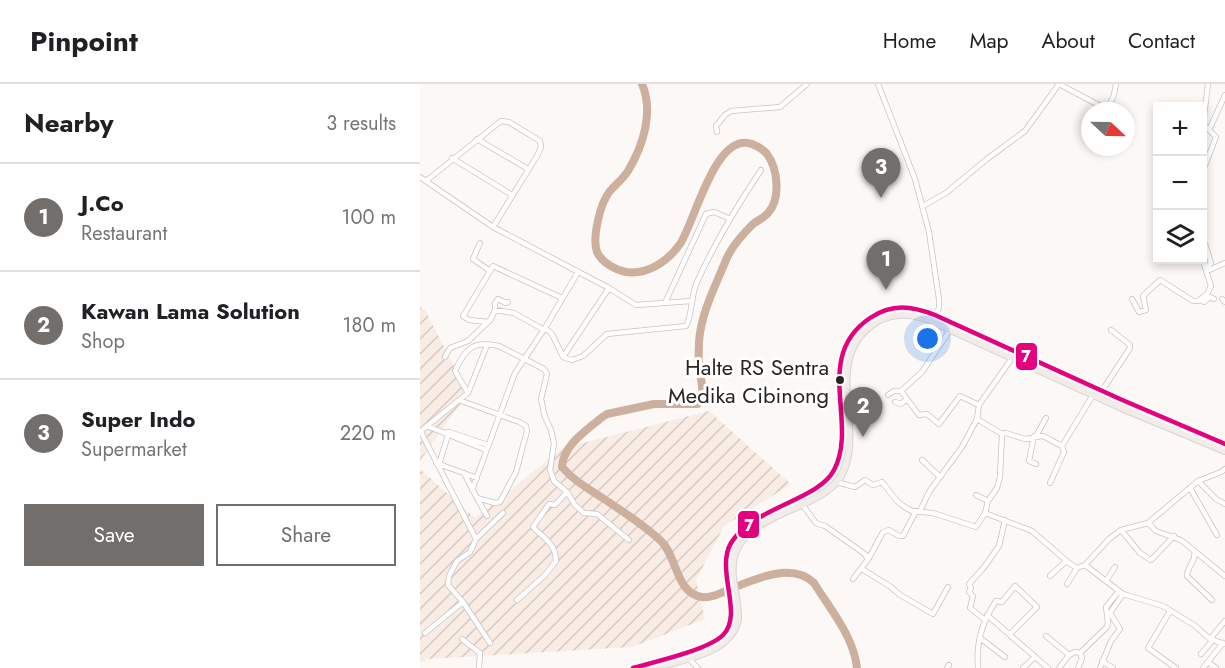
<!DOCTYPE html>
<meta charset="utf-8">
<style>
body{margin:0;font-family:Jost,sans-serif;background:#f6f6f6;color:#202124}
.controls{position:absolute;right:18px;top:18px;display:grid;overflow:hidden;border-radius:0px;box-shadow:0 3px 9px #0003}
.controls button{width:54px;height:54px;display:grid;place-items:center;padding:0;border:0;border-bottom:2px solid #e0e0e0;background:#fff;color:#202124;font:30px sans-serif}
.compass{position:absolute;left:661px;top:18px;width:54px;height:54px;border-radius:50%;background:#fff;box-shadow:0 3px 9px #0003;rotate:112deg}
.you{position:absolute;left:508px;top:255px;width:21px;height:21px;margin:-15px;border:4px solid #fff;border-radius:50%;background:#1a73e8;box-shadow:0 0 0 9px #1a73e833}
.badge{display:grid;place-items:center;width:39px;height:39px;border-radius:50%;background:#726e6c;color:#fff;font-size:20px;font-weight:700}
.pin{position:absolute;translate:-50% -50px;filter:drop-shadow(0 2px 3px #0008)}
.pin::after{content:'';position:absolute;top:32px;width:21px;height:18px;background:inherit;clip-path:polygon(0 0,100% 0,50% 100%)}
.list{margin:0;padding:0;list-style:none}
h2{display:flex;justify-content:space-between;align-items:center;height:78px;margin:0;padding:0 24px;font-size:26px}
h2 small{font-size:20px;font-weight:400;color:#757577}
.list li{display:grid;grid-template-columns:39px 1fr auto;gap:18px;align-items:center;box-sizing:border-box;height:108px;padding:0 24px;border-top:2px solid #e0e0e0}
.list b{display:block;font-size:22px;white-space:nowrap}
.list p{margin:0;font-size:20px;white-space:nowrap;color:#757577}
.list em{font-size:20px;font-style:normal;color:#757577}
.actions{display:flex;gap:12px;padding:18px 24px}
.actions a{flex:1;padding:14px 0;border:2px solid #726e6c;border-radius:0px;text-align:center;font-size:21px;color:#726e6c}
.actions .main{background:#726e6c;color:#fff}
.icon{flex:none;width:33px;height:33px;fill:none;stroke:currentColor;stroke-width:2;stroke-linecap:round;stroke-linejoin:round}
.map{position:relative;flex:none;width:805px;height:584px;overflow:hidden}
header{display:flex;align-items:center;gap:36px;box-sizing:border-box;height:84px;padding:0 30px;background:#fff;border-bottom:2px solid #e0e0e0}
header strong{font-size:28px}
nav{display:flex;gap:33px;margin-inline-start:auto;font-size:21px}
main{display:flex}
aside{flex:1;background:#fff}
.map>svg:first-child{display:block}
</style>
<header>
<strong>Pinpoint</strong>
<nav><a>Home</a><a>Map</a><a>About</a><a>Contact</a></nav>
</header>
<main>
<aside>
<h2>Nearby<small>3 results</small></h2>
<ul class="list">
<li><span class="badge">1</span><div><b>J.Co</b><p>Restaurant</p></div><em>100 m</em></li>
<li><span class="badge">2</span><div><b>Kawan Lama Solution</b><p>Shop</p></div><em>180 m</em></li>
<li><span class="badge">3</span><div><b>Super Indo</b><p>Supermarket</p></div><em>220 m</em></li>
</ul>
<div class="actions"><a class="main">Save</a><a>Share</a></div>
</aside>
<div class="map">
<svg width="805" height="584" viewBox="0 0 805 584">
<defs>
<pattern id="industrial-furrows" width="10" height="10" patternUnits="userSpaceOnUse" patternTransform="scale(1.5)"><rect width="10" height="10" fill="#f8ece5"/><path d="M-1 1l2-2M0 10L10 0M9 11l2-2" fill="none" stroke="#d5cac4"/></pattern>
</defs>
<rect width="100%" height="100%" fill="#fbf8f6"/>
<path fill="url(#industrial-furrows)" d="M0,223L5,226L48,309L0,377Z
M289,327L371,400L304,442L276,496L285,535L212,563L7,575L0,579V385L55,434L143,364Z"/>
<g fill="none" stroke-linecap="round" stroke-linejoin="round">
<path stroke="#cdaf9d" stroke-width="8" d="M222,0C234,28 223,62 208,87C203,95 196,100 190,107C180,119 172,154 177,168C182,179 196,186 206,188C228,191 248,177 260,160C275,138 295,47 332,60C337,62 343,65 347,70C358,85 361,115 348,129C344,134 338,136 333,140C323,150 311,163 306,176C295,203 281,229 279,258C279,267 278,276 279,285C281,298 286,309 278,320H234L187,330L181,334C166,347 143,361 142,383C153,396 167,404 181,413C202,427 223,440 241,457C257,472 256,510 282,513C291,514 299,510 308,506C333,496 371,477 394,499C410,525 434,553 437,584"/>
<g stroke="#c8c4c2" stroke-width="6">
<path id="minor" d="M458,0L495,95L509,148L519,215V224L515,232
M639,0L690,27
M687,26L694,11L696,0
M789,46L805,11
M297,48L296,42L305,31L311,27L360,23L387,0
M57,55L108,85
M32,74L92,111
M782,89L796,53L783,40L788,0
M0,93L73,143L189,204L216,221L271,217
M6,97L81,37L89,38L120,57L121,63L117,72L73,143
M503,122L526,109L567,75L605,47L639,0
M782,158L785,160L791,179L786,185
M60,159L53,175L70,187
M787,187L805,179
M712,215L719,228L726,226L723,212L740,196L773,217H778L787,210L791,202L782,174
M802,215L805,218
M780,216L784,218L790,213L794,215
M245,219L286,130L294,128L308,134
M75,226V219L78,215L86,219L88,218
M68,238L49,236L43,232L73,182L142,214
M125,244L132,250L143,273L152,276L163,272L187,250L266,242C272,234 271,210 277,198C295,158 317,122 341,86
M25,273L30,264L48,257L71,235L75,226L94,229L124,246
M143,273L189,204
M481,307L499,331L507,330L519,340L540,312L559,321
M481,307L502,288L530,246
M682,307L710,264V261L691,246
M48,309L35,287C45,265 53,256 79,262L124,285L127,290L121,315L125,333L131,346L134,359L130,386L134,397L147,408L155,421L164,429L177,430L209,456
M468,311L474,307H481
M39,316L99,338L106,342L107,347L96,388L80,418L75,419L57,414L44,389
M475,318L481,320L487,315
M557,335L582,350L586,349L605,355L623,352L642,362
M7,342L48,309L67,261
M24,349L29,348L68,361
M2,350L56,455
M2,350L1,347L7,342L66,366
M614,352L609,377L616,380
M616,352L626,334
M642,362L673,311
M502,376L520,393
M16,379L57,394
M19,380L28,351
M778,397L796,415L805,420
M416,398L435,403L445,396L453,401L462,398L477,417L486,424L492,427L513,429L556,443L565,429L568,417L577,404L580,393L582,350
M630,399L644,368L642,362
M770,404L797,451
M52,406L95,289L125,244L158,188
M556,411L568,417
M58,416L67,432
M382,420L396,439L405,442L435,463L446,471L447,475
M500,427L509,408L542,363L557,335L559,321L592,274
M565,429L612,447L649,479L657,484
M728,439L736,447L761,456L805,492
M701,446L720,469L731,476L754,452
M774,466C777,477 767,482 767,492L792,516
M665,481L703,510L743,522L774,541L790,555L805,560
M657,484L665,481L689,455L701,446L728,439L778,397L801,388L805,385
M442,485L471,503L480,511L513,530L528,503
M630,492L646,477
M433,495L449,474L463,448L469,446L479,452H483L496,427
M686,497L695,483
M647,500L657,484
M97,516L125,491L136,477C136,459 123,454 113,443L129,420L135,421L147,408
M43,518L70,559
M750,527L728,564L756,584
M567,531L628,584
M564,535L550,524L553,512L549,508L551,504L549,500L565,482L579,462L585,436
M5,549L43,518L28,501L29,492L37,477L50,468L56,455L83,429
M626,552L649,571
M560,554L585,573
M42,555L60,569L59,584
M790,555L805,537
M660,569L687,543L688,538L686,523L699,507
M781,570L793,556
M267,573L278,584
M682,577L693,584
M788,578L796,584
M527,584L529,581
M558,584C556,558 562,538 576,517L582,518L595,502L617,523L590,550
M603,584L615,573
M639,584L649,571L655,568L660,569L662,574L658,584
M680,584L691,557L700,545L690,529L703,510
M783,584L803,559"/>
</g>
<g stroke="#d7d5d4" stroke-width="8">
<path id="major" d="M213,584C234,578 288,566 303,551C324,530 295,486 311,459C333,423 399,416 414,386C439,339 392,273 450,234C472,219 492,222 515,231L700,315L805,360
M235,584C263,575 310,570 318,536C319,515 309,493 314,473C325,428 400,427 421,392C447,347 399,274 456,238C473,228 491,229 509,236L704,325L805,367"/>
</g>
<use href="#minor" stroke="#fefefe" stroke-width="4.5"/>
<use href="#major" stroke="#f2ebe7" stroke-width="6"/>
<g stroke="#fff" stroke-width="9">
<path id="bus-1" d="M213,584C234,578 288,566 303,551C324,530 295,486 311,459C333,423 399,416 414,386C439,339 392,273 450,234C472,219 492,222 515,231L700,315L805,360"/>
</g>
<use href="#bus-1" stroke="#e5007d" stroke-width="4.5"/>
</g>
<circle fill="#292421" stroke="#fff" stroke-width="2" cx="420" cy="296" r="5"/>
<g text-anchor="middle" stroke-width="6" stroke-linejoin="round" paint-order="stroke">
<g font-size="22" fill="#292421" stroke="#fff" text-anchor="end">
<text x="409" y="291">Halte RS Sentra<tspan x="409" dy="28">Medika Cibinong</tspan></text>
</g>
</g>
<g stroke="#fff" stroke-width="2">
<rect x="595" y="258" width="23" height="29" rx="6" fill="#e5007d"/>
<rect x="317" y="426" width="23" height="29" rx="6" fill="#e5007d"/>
</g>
<g font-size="16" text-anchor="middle" font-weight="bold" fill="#fff">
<text x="606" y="278">7</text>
<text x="329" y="447">7</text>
</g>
</svg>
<div class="controls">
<button>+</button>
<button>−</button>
<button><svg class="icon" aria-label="layers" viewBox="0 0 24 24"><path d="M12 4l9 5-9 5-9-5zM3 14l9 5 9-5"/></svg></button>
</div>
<svg class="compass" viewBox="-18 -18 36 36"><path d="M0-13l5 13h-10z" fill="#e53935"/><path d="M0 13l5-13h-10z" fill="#757577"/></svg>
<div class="you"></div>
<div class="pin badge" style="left:466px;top:206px">1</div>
<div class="pin badge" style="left:443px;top:353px">2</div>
<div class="pin badge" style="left:461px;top:114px">3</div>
</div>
</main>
